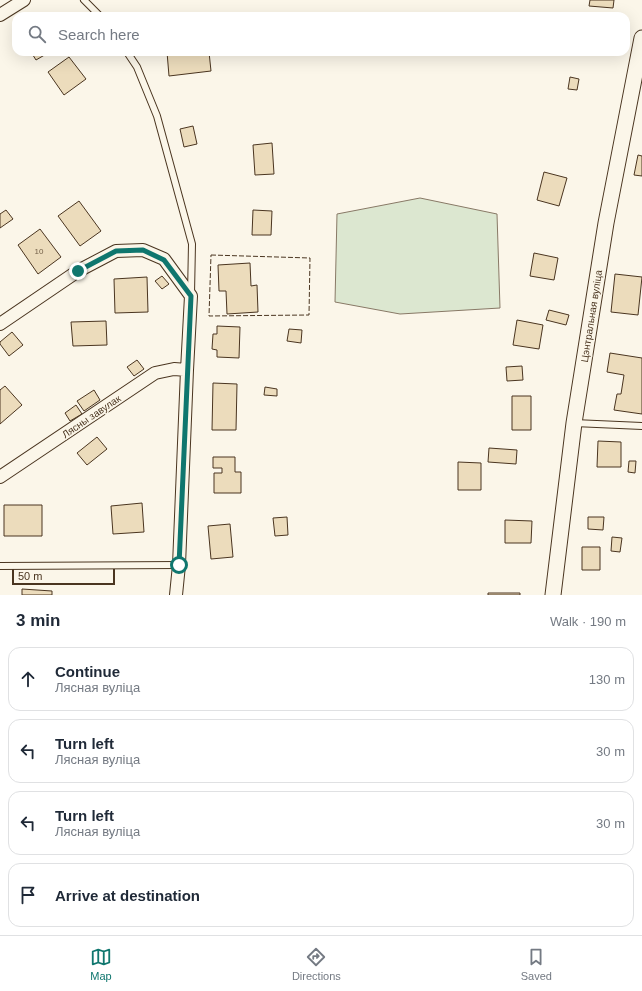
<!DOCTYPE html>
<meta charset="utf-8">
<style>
body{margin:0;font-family:Helvetica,sans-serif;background:#f6f6f7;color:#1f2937}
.scale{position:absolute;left:12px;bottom:10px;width:103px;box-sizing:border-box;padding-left:4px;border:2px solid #4a3520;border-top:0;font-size:11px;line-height:14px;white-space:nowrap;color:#4a3520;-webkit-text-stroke:3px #fbf6e9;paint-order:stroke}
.stop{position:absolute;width:12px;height:12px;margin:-9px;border:3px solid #0f766e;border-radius:50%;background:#fff}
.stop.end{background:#0f766e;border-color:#fff;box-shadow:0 1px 4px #0008}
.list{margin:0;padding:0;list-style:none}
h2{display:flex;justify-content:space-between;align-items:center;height:52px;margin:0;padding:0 16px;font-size:17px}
h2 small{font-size:13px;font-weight:400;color:#747a83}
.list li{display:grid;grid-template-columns:26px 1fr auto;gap:12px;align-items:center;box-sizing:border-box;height:64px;margin:0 8px 8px;padding:0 8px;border:1px solid #e0e1e3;border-radius:12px}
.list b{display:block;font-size:15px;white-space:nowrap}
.list p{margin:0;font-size:13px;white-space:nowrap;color:#747a83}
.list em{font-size:13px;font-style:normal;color:#747a83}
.icon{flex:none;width:22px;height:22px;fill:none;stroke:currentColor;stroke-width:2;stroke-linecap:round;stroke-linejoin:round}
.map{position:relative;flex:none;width:642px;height:595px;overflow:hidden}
.search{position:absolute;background:#fff;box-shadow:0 4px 16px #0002;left:12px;right:12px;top:12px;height:44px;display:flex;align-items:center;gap:10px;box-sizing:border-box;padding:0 14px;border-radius:12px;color:#747a83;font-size:15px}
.sheet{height:340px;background:#fff}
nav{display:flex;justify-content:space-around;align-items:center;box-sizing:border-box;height:56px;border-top:1px solid #e0e1e3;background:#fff;font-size:11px;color:#747a83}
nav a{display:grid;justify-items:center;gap:2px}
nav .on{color:#0f766e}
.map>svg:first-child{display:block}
</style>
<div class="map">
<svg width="642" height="595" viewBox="0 0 642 595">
<rect width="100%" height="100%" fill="#fbf6e9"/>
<path fill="#dce7d0" stroke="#887966" d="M420,198L497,214L500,308L400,314L335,302L337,214Z"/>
<path fill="#ecdcbc" stroke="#4a3520" d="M590,0H614L613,8L589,6Z
M31,52H48V53L36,60Z
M167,52H209L211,71L169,76Z
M69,57L86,79L64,95L48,72Z
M570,77L579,79L577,90L568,89Z
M193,126L197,144L184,147L180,129Z
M272,143L274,174L255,175L253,145Z
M638,155L642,156V176L634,175Z
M544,172L567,178L559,206L537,200Z
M79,201L101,231L80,246L58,216Z
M6,210L13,219L0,228V214Z
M253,210L272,211L271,235H252Z
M40,229L61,257L38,274L18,245Z
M534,253L558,258L554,280L530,276Z
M250,263L251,286L257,285L258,312L227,314L226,291H219L218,265Z
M615,274L642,277L638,315L611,312Z
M162,276L169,284L162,289L155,281Z
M147,277L148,312L115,313L114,279Z
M549,310L569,315L566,325L546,320Z
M517,320L543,325L539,349L513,345Z
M106,321L107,345L73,346L71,322Z
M217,326L240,327L239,358L217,357V350L212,349L213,334H217Z
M289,329L302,330L301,343L287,341Z
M12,332L23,345L9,356L0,344V342Z
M610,353L642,358V414L614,410L617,394H621L624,375L607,372Z
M137,360L144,369L134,376L127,367Z
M522,366L523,380L507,381L506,367Z
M213,383L237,384L236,430H212Z
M5,386L22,405L0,424V390Z
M265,387L277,389V396L264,395Z
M94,390L100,400L84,411L77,401Z
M512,396H531V430H512Z
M76,405L82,414L70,421L65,413Z
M97,437L107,449L87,465L77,453Z
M598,441L621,442V467H597Z
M489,448L517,450L516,464L488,462Z
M213,457H235V472H241V493H214V473H222V468H213Z
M629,461H636L635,473L628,472Z
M458,462L481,463V490H458Z
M142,503L144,532L113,534L111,506Z
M4,505H42V536H4Z
M287,517L288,535L275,536L273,518Z
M588,517H604L603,530L588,529Z
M505,520L532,521L531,543H505Z
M230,524L233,557L211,559L208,526Z
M612,537L622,538L620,552L611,551Z
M582,547H600V570H582Z
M22,589L52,591V595H22Z
M488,593H520V595H488Z"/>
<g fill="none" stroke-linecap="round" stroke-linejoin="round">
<g stroke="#4a3520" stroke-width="8">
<path id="service" d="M84,0L100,16
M127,52L137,67L157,116L192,244L191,294
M574,423L642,426
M0,566L179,565"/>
</g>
<g stroke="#4a3520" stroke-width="14">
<path id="minor" d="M0,15L24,0
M0,324L78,271L116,251L143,250L164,259L191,296L187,370L179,565L176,595
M0,477L155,373L174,369L187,370"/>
</g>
<g stroke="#4a3520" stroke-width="17">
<path id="tertiary" d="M553,595L574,423L606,223L642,38"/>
</g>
<use href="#service" stroke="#fbf6e9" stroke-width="6"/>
<use href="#minor" stroke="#fbf6e9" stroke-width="12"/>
<use href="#tertiary" stroke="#fbf6e9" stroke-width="15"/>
<path stroke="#4a3520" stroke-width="1" stroke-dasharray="5 2" stroke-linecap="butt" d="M211,255L310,258L309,315L209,316Z"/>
</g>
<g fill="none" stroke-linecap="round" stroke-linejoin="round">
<path stroke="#0f766e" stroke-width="5" d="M78,271L116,251L143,250L164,260L191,296L179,565"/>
</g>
<g text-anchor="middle" stroke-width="3" stroke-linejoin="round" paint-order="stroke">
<g font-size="8" fill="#725f47">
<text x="39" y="254">10</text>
</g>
<g font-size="10" fill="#4a3520" stroke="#fbf6e9">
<text transform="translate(591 316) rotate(-81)" y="4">Цэнтральная вуліца</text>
<text transform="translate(91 416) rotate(-34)" y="4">Лясны завулак</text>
</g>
</g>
</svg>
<div class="scale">50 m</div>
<div class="stop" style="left:179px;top:565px"></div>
<div class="stop end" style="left:78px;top:271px"></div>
<div class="search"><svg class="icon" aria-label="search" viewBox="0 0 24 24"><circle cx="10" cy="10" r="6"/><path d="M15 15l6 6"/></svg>Search here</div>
</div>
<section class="sheet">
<h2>3 min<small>Walk · 190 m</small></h2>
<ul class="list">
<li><svg class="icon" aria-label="ahead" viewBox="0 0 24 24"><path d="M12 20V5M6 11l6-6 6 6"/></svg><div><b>Continue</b><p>Лясная вуліца</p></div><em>130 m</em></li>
<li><svg class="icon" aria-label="left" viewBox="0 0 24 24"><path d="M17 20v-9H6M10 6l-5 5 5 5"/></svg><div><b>Turn left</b><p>Лясная вуліца</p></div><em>30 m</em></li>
<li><svg class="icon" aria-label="left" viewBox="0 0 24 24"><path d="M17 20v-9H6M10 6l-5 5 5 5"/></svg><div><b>Turn left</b><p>Лясная вуліца</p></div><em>30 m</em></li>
<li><svg class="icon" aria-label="arrive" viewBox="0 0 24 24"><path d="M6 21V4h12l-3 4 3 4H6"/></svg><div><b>Arrive at destination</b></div></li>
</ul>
</section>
<nav>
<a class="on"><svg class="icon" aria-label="map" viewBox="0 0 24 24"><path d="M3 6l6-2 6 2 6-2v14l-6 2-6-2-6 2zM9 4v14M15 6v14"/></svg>Map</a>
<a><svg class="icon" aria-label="directions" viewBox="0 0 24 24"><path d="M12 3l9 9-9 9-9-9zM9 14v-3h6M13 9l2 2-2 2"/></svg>Directions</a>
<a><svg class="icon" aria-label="saved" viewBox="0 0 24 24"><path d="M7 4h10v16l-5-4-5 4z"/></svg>Saved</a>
</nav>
